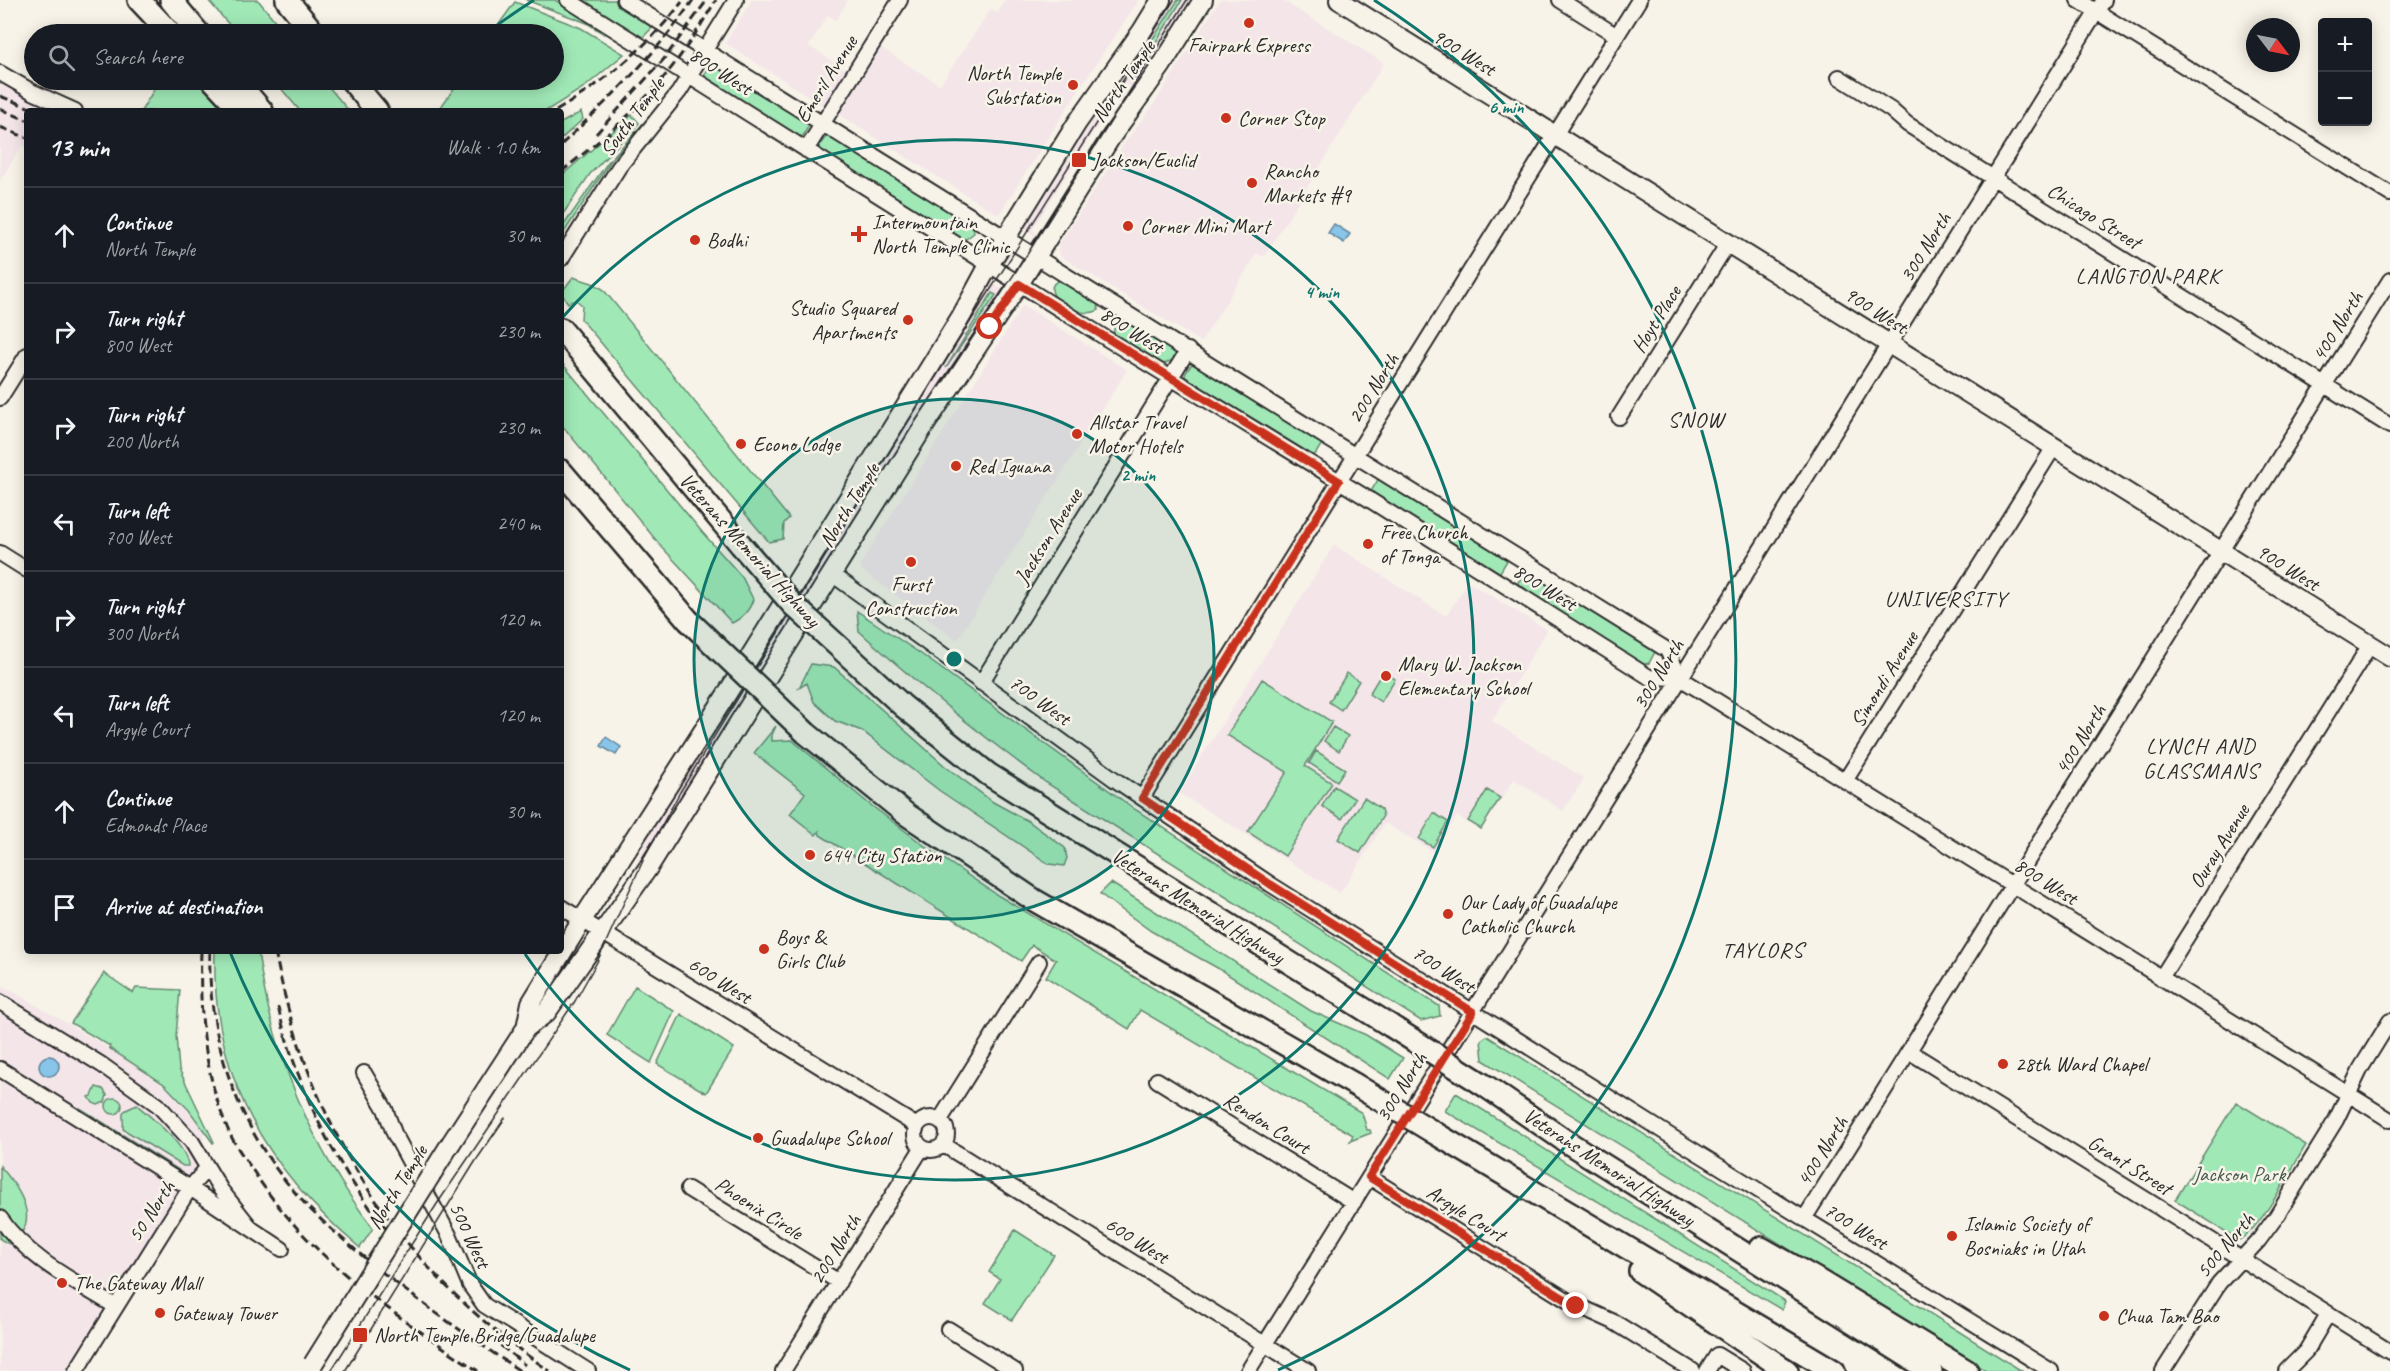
<!DOCTYPE html>
<meta charset="utf-8">
<style>
body{margin:0;font-family:Caveat,sans-serif;background:#20242c;color:#f1f3f6}
.controls{position:absolute;right:18px;top:18px;display:grid;overflow:hidden;border-radius:6px;box-shadow:0 3px 15px #0003}
.controls button{width:54px;height:54px;display:grid;place-items:center;padding:0;border:0;border-bottom:2px solid #363941;background:#171b24;color:#f1f3f6;font:30px sans-serif}
.compass{position:absolute;left:2246px;top:18px;width:54px;height:54px;border-radius:50%;background:#171b24;box-shadow:0 3px 15px #0003;rotate:122deg}
.stop{position:absolute;width:18px;height:18px;margin:-14px;border:4px solid #c8321e;border-radius:50%;background:#fff}
.stop.end{background:#c8321e;border-color:#fff;box-shadow:0 2px 6px #0008}
.list{margin:0;padding:0;list-style:none}
h2{display:flex;justify-content:space-between;align-items:center;height:78px;margin:0;padding:0 24px;font-size:26px}
h2 small{font-size:20px;font-weight:400;color:#9ea1a6}
.list li{display:grid;grid-template-columns:39px 1fr auto;gap:18px;align-items:center;box-sizing:border-box;height:96px;padding:0 24px;border-top:2px solid #363941}
.list b{display:block;font-size:22px;white-space:nowrap}
.list p{margin:0;font-size:20px;white-space:nowrap;color:#9ea1a6}
.list em{font-size:20px;font-style:normal;color:#9ea1a6}
.icon{flex:none;width:33px;height:33px;fill:none;stroke:currentColor;stroke-width:2;stroke-linecap:round;stroke-linejoin:round}
.map{position:relative;flex:none;width:2390px;height:1371px;overflow:hidden}
.search{position:absolute;background:#171b24;box-shadow:0 3px 15px #0003;left:24px;top:24px;width:540px;height:66px;display:flex;align-items:center;gap:15px;box-sizing:border-box;padding:0 21px;border-radius:33px;color:#9ea1a6;font-size:22px}
.panel{position:absolute;background:#171b24;box-shadow:0 3px 15px #0003;left:24px;top:108px;width:540px;height:846px;border-radius:6px}
.map>svg:first-child{display:block}
</style>
<div class="map">
<svg width="2390" height="1371" viewBox="0 0 2390 1371">
<rect width="100%" height="100%" fill="#f7f3e8"/>
<filter id="ink" filterUnits="userSpaceOnUse"><feTurbulence type="fractalNoise" baseFrequency=".0167" numOctaves="2"/><feDisplacementMap in="SourceGraphic" scale="12" xChannelSelector="R" yChannelSelector="G"/><feConvolveMatrix kernelMatrix="1 2 1 2 8 2 1 2 1" color-interpolation-filters="sRGB"/></filter>
<g filter="url(#ink)">
<path fill="#f4e5e9" fill-rule="evenodd" d="M752,0H848L836,20L828,15L809,46L847,70L824,106L725,43Z
M1005,0H1139L1079,89L1000,213L997,214L836,113L878,46L940,85L991,9L997,13Z
M1169,0H1178L1128,76L1133,79L1182,0H1190L1041,239L1024,229ZM1124,83L1130,87L1037,234L1032,230Z
M1220,0H1282L1384,63L1264,257L1257,253L1201,342L1060,256L1058,246L1126,141L1152,107Z
M0,85L67,111H27V147L22,145L0,181Z
M990,282L1007,292L688,797L628,882L644,846L642,844L778,621Z
M1023,305L1127,370L957,640L863,571L860,565Z
M1334,545L1446,616L1468,582L1547,630L1492,721L1584,778L1563,811L1514,779L1481,831L1457,816L1434,852L1385,823L1340,893L1179,793Z
M0,984L109,1048L175,1094L204,1132L198,1177L80,1371H0Z"/>
<path fill="#a0e9b7" stroke="#668a71" stroke-width="1.5" d="M208,0H258L286,34H237Z
M526,0H555L606,32L604,34L587,23Z
M576,0H616L652,23L653,27L641,39Z
M1178,0H1182L1133,79L1128,77Z
M515,2L581,28L624,54L586,86L546,111H438L460,80H554V34H492Z
M713,63L810,123L803,136L796,137L705,80L704,75Z
M160,80H201L230,111H141Z
M274,80H323L349,111H300Z
M581,112L583,119L561,139V123Z
M632,115L639,123L590,174L561,217V176Z
M649,117L650,120L612,159L561,237V229L608,162Z
M828,134L973,225L974,233L966,239L957,238L821,152L819,146Z
M573,277L592,283L603,289L789,518L784,523L783,539L769,542L581,319L582,305L576,300L568,303L561,293Z
M1062,279L1096,301L1099,310C1077,322 1032,289 1062,279Z
M992,293L996,295L946,368Z
M1123,315L1179,351L1177,358L1162,365L1113,335L1116,319Z
M561,362L702,532L742,577L753,599C750,610 742,618 732,623L660,545L561,424Z
M1193,362L1323,442L1313,458L1186,380L1185,374Z
M1379,478L1508,559L1499,574L1370,493Z
M1529,569L1656,650L1649,663L1642,665L1519,588L1518,582Z
M857,611L921,654L1136,810L1439,1006L1440,1016L1421,1021L1045,782C980,734 918,685 859,631Z
M811,664L834,667L946,767L993,802L1028,821L1065,848L1067,858L1064,866L1049,864L940,791L862,731L835,721L814,702L807,683L799,688Z
M1383,671L1395,679L1381,702L1369,694Z
M1347,673L1359,681L1341,710L1329,702Z
M1262,679L1332,722L1305,766L1332,783L1285,856L1248,832L1287,772L1227,735Z
M776,726L772,735V741L792,740L868,803L929,849L999,896L1362,1113L1367,1130H1370L1371,1133L1350,1141L1353,1135L1140,1010L1129,1029L1046,977L1056,960L1032,945L1021,961L820,835L819,831L816,835L790,814L805,793L754,753Z
M1333,727L1348,736L1339,751L1324,741Z
M1316,751L1345,769L1337,781L1309,763Z
M1334,786L1355,799L1342,819L1322,806Z
M1487,790L1500,798L1481,829L1468,821Z
M1364,798L1381,809L1383,816L1360,853L1338,839Z
M1434,813L1448,822L1433,847L1419,839Z
M1111,883L1311,1011L1366,1035L1403,1058L1390,1079L1221,970L1151,931L1100,894Z
M215,951H258C271,1052 311,1147 373,1228L360,1248C266,1169 211,1077 215,951Z
M104,973L133,993L136,988L180,990L176,1036L179,1069L214,1142L213,1143L189,1110L164,1084L109,1048L110,1046L71,1023Z
M635,986L674,1011L651,1063L607,1035Z
M681,1014L734,1048L706,1093L657,1064Z
M1487,1036L2022,1371H1986L1483,1060L1481,1040Z
M96,1087L103,1089L107,1095L105,1102L98,1105L93,1103L89,1097L92,1096Z
M1456,1093L1785,1301L1782,1310L1445,1111Z
M106 1106a8 8 0 1 1 16 0a8 8 0 1 1-16 0Z
M2236,1102L2306,1145C2293,1166 2260,1231 2239,1240L2175,1200Z
M137,1105C151,1117 189,1148 188,1166H183L123,1129C125,1110 116,1114 137,1105Z
M80,1108L179,1170L177,1174L76,1111Z
M0,1166C19,1188 44,1223 9,1244L0,1239Z
M1015,1230L1054,1255L1012,1320L985,1303L1000,1279L989,1272Z"/>
<path fill="#89c5e9" stroke="#63879d" stroke-width="1.5" d="M1334,224L1350,234L1344,243L1328,233Z
M606,737L621,747L616,755L601,746Z
M39 1066a10 10 0 1 1 20 0a10 10 0 1 1-20 0Z"/>
<g fill="none" stroke-linecap="round" stroke-linejoin="round">
<g stroke="#2b2b2b" stroke-width="18">
<path id="minor" d="M568,0L1104,337L1362,495L1649,677L1680,678L2390,1120
M624,0L1667,650L1680,678
M1560,0L1617,36
M2078,0L2390,194
M0,73L33,92L75,111
M1839,77L1891,110L1907,124L2390,426
M806,150L900,0
M561,259L619,167L679,92L736,0
M0,398L27,355
M1619,417L1728,243
M0,553L27,570
M832,574L1114,779L1270,884L1680,1142L2051,1371
M981,683L1188,350
M1845,781L2054,447
M1142,798L1639,0
M561,907L917,1126
M2161,978L2370,645
M0,1002L102,1065L158,1105L192,1142L221,1190L251,1228
M1910,1052L2390,1352
M0,1069L190,1188L282,1249
M364,1073L385,1109L394,1133L449,1235L470,1285L484,1305L588,1371
M1157,1080L1354,1202
M915 1134a16 16 0 1 1 32 0a16 16 0 1 1-32 0Z
M940,1120L1039,962
M944,1145L1308,1371
M1369,1177L1570,1302L1614,1322L1693,1371
M688,1189L839,1282
M0,1218C28,1259 74,1281 115,1306
M1804,1219L2390,280
M948,1329L1015,1371
M76,1371L190,1188L207,1168
M783,1371L922,1148
M1248,1371L2104,0
M1707,1371L1717,1355L1743,1371
M2163,1371L2219,1283L2259,1240L2276,1217L2336,1120L2361,1068L2390,1021
M2286,1371L2306,1351L2328,1314"/>
</g>
<g stroke="#2b2b2b" stroke-width="22">
<path id="major" d="M1339,0L2390,657
M526,1028L531,1003L582,920L723,700L914,393L962,315L989,265L1077,123L1142,31L1161,0
M451,1143L526,1028L546,1013L648,868L921,431L1019,284L1111,137L1162,65L1203,0"/>
</g>
<g stroke="#2b2b2b" stroke-width="26">
<path id="highway" d="M139,0L171,34
M171,0L199,34
M287,0L315,34
M213,80L242,111
M236,80L262,111
M351,80L377,111
M561,329L741,545
M561,471L688,620
M850,657L903,706L988,774L1391,1026
M806,733L906,814L1034,900L1354,1084
M1487,1087L1564,1140L1931,1371
M1433,1132L1834,1371
M1761,1248L1816,1279L1967,1371
M1640,1271L1787,1371"/>
</g>
<use href="#minor" stroke="#f7f3e8" stroke-width="14"/>
<use href="#major" stroke="#f7f3e8" stroke-width="18"/>
<use href="#highway" stroke="#f7f3e8" stroke-width="21"/>
<path stroke="#2b2b2b" stroke-width="1.5" d="M940,387L1028,253L1187,0
M331,1371L437,1204L575,1001L597,962L646,854L680,792L953,349L1174,0
M345,1371L475,1162L505,1118"/>
<path stroke="#2b2b2b" stroke-width="3" stroke-dasharray="9 4.5" stroke-linecap="butt" d="M0,96L38,111
M0,109L27,120
M556,111C604,82 648,47 682,2
M0,127L27,138
M596,134L664,59L705,3
M561,145C608,100 656,55 693,0
M561,172C590,148 620,126 645,98C674,69 695,35 716,0
M201,951C199,1013 204,1077 230,1134C236,1147 244,1157 252,1169C310,1260 390,1311 478,1371
M210,951C207,1037 237,1125 293,1190C310,1211 331,1229 352,1247C404,1292 462,1332 520,1371
M275,951C308,1128 400,1271 550,1371
M278,1007C297,1088 335,1167 388,1231
M490,1337L525,1365"/>
<g stroke="#2b2b2b" stroke-width="22" stroke-linecap="butt">
<path id="major-bridge" d="M313,1364L451,1143"/>
</g>
<g stroke="#2b2b2b" stroke-width="26" stroke-linecap="butt">
<path id="highway-bridge" d="M741,545L792,604L850,657
M688,620L806,733
M1391,1026L1487,1087
M1354,1084L1433,1132"/>
</g>
<use href="#major-bridge" stroke="#f7f3e8" stroke-width="18"/>
<use href="#highway-bridge" stroke="#f7f3e8" stroke-width="21"/>
</g>
</g>
<g fill="none" stroke-linecap="round" stroke-linejoin="round" filter="url(#ink)">
<path stroke="#c8321e" stroke-width="8" d="M990,327L1019,284L1339,481L1142,798L1270,884L1473,1012L1369,1177L1576,1306"/>
</g>
<circle cx="954" cy="659" r="260" fill="#0f766e" fill-opacity=".12"/>
<g fill="none" stroke="#0f766e" stroke-width="3">
<circle cx="954" cy="659" r="260"/>
<path d="M562 318A520 520 0 1 1 525 954"/>
<path d="M630 1370A781 781 0 0 1 230 952M489 31A781 781 0 0 1 534 0M1374 0A781 781 0 0 1 1278 1370"/>
</g>
<g fill="#c8321e" stroke="#f7f3e8" stroke-width="2">
<circle cx="1249" cy="23" r="6"/>
<circle cx="1073" cy="85" r="6"/>
<circle cx="1226" cy="118" r="6"/>
<rect x="1071" y="152" width="16" height="16" rx="3"/>
<circle cx="1252" cy="183" r="6"/>
<circle cx="1128" cy="226" r="6"/>
<path d="M856 225h6v6h6v6h-6v6h-6v-6h-6v-6h6z"/>
<circle cx="695" cy="240" r="6"/>
<circle cx="908" cy="320" r="6"/>
<circle cx="1077" cy="434" r="6"/>
<circle cx="741" cy="444" r="6"/>
<circle cx="956" cy="466" r="6"/>
<circle cx="1368" cy="544" r="6"/>
<circle cx="911" cy="562" r="6"/>
<circle cx="1386" cy="676" r="6"/>
<circle cx="810" cy="855" r="6"/>
<circle cx="1448" cy="914" r="6"/>
<circle cx="764" cy="949" r="6"/>
<circle cx="2003" cy="1064" r="6"/>
<circle cx="758" cy="1138" r="6"/>
<circle cx="1952" cy="1236" r="6"/>
<circle cx="62" cy="1283" r="6"/>
<circle cx="160" cy="1313" r="6"/>
<circle cx="2104" cy="1316" r="6"/>
<rect x="352" y="1327" width="16" height="16" rx="3"/>
</g>
<g text-anchor="middle" stroke-width="5" stroke-linejoin="round" paint-order="stroke">
<g font-size="21" fill="#2b2b2b" stroke="#f7f3e8" text-anchor="start">
<text x="1249" y="52" text-anchor="middle">Fairpark Express</text>
<text x="1061" y="80" text-anchor="end">North Temple<tspan x="1061" dy="24">Substation</tspan></text>
<text x="1238" y="125">Corner Stop</text>
<text x="1092" y="167">Jackson/Euclid</text>
<text x="1264" y="178">Rancho<tspan x="1264" dy="24">Markets #9</tspan></text>
<text x="872" y="229">Intermountain<tspan x="872" dy="24">North Temple Clinic</tspan></text>
<text x="1140" y="233">Corner Mini Mart</text>
<text x="707" y="247">Bodhi</text>
<text x="896" y="315" text-anchor="end">Studio Squared<tspan x="896" dy="24">Apartments</tspan></text>
<text x="1089" y="429">Allstar Travel<tspan x="1089" dy="24">Motor Hotels</tspan></text>
<text x="753" y="451">Econo Lodge</text>
<text x="968" y="473">Red Iguana</text>
<text x="1380" y="539">Free Church<tspan x="1380" dy="24">of Tonga</tspan></text>
<text x="911" y="591" text-anchor="middle">Furst<tspan x="911" dy="24">Construction</tspan></text>
<text x="1398" y="671">Mary W. Jackson<tspan x="1398" dy="24">Elementary School</tspan></text>
<text x="822" y="862">644 City Station</text>
<text x="1460" y="909">Our Lady of Guadalupe<tspan x="1460" dy="24">Catholic Church</tspan></text>
<text x="776" y="944">Boys &amp;<tspan x="776" dy="24">Girls Club</tspan></text>
<text x="2015" y="1071">28th Ward Chapel</text>
<text x="770" y="1145">Guadalupe School</text>
<text x="1964" y="1231">Islamic Society of<tspan x="1964" dy="24">Bosniaks in Utah</tspan></text>
<text x="74" y="1290">The Gateway Mall</text>
<text x="172" y="1320">Gateway Tower</text>
<text x="2116" y="1323">Chua Tam Bao</text>
<text x="374" y="1342">North Temple Bridge/Guadalupe</text>
</g>
<g font-size="21" fill="#2b2b2b" stroke="#f7f3e8">
<text transform="translate(1464 52) rotate(32)" y="7">900 West</text>
<text transform="translate(721 71) rotate(33)" y="7">800 West</text>
<text transform="translate(826 79) rotate(-58)" y="7">Emeril Avenue</text>
<text transform="translate(1123 81) rotate(-55)" y="7">North Temple</text>
<text transform="translate(632 117) rotate(-53)" y="7">South Temple</text>
<text transform="translate(2094 216) rotate(32)" y="7">Chicago Street</text>
<text transform="translate(1925 247) rotate(-58)" y="7">300 North</text>
<text transform="translate(1876 310) rotate(32)" y="7">900 West</text>
<text transform="translate(1656 319) rotate(-58)" y="7">Hoyt Place</text>
<text transform="translate(2337 326) rotate(-58)" y="7">400 North</text>
<text transform="translate(1132 330) rotate(32)" y="7">800 West</text>
<text transform="translate(1373 388) rotate(-58)" y="7">200 North</text>
<text transform="translate(849 505) rotate(-58)" y="7">North Temple</text>
<text transform="translate(1048 536) rotate(-58)" y="7">Jackson Avenue</text>
<text transform="translate(750 550) rotate(48)" y="7">Veterans Memorial Highway</text>
<text transform="translate(2288 567) rotate(32)" y="7">900 West</text>
<text transform="translate(1545 587) rotate(32)" y="7">800 West</text>
<text transform="translate(1658 674) rotate(-58)" y="7">300 North</text>
<text transform="translate(1884 679) rotate(-58)" y="7">Simondi Avenue</text>
<text transform="translate(1040 700) rotate(36)" y="7">700 West</text>
<text transform="translate(2080 739) rotate(-58)" y="7">400 North</text>
<text transform="translate(2219 846) rotate(-58)" y="7">Ouray Avenue</text>
<text transform="translate(2046 881) rotate(32)" y="7">800 West</text>
<text transform="translate(1198 906) rotate(32)" y="7">Veterans Memorial Highway</text>
<text transform="translate(1444 969) rotate(33)" y="7">700 West</text>
<text transform="translate(720 980) rotate(32)" y="7">600 West</text>
<text transform="translate(1401 1087) rotate(-58)" y="7">300 North</text>
<text transform="translate(1267 1123) rotate(32)" y="7">Rendon Court</text>
<text transform="translate(1822 1151) rotate(-58)" y="7">400 North</text>
<text transform="translate(2130 1165) rotate(32)" y="7">Grant Street</text>
<text transform="translate(1609 1167) rotate(33)" y="7">Veterans Memorial Highway</text>
<text transform="translate(397 1187) rotate(-58)" y="7">North Temple</text>
<text transform="translate(759 1208) rotate(32)" y="7">Phoenix Circle</text>
<text transform="translate(151 1211) rotate(-57)" y="7">50 North</text>
<text transform="translate(1466 1213) rotate(32)" y="7">Argyle Court</text>
<text transform="translate(1856 1226) rotate(32)" y="7">700 West</text>
<text transform="translate(470 1235) rotate(65)" y="7">500 West</text>
<text transform="translate(1137 1240) rotate(32)" y="7">600 West</text>
<text transform="translate(2225 1245) rotate(-50)" y="7">500 North</text>
<text transform="translate(835 1249) rotate(-58)" y="7">200 North</text>
</g>
<g font-size="21" fill="#485a4e" stroke="#f7f3e8">
<text x="2239" y="1181">Jackson Park</text>
</g>
<g font-size="22" letter-spacing="1.5" fill="#2b2b2b" stroke="#f7f3e8">
<text x="2148" y="283">LANGTON PARK</text>
<text x="1696" y="427">SNOW</text>
<text x="1946" y="606">UNIVERSITY</text>
<text x="2201" y="753">LYNCH AND<tspan x="2201" dy="25">GLASSMANS</tspan></text>
<text x="1763" y="957">TAYLORS</text>
</g>
</g>
<circle cx="954" cy="659" r="9" fill="#0f766e" stroke="#f7f3e8" stroke-width="3"/>
<g font-size="18" text-anchor="middle" font-weight="bold" fill="#0f766e" stroke="#f7f3e8" stroke-width="5" stroke-linejoin="round" paint-order="stroke">
<text x="1506" y="113">6 min</text>
<text x="1322" y="298">4 min</text>
<text x="1138" y="481">2 min</text>
</g>
</svg>
<div class="controls">
<button>+</button>
<button>−</button>
</div>
<svg class="compass" viewBox="-18 -18 36 36"><path d="M0-13l5 13h-10z" fill="#e53935"/><path d="M0 13l5-13h-10z" fill="#9ea1a6"/></svg>
<div class="stop" style="left:990px;top:327px"></div>
<div class="stop end" style="left:1576px;top:1306px"></div>
<div class="search"><svg class="icon" aria-label="search" viewBox="0 0 24 24"><circle cx="10" cy="10" r="6"/><path d="M15 15l6 6"/></svg>Search here</div>
<section class="panel">
<h2>13 min<small>Walk · 1.0 km</small></h2>
<ul class="list">
<li><svg class="icon" aria-label="ahead" viewBox="0 0 24 24"><path d="M12 20V5M6 11l6-6 6 6"/></svg><div><b>Continue</b><p>North Temple</p></div><em>30 m</em></li>
<li><svg class="icon" aria-label="right" viewBox="0 0 24 24"><path d="M7 20v-9h11M14 6l5 5-5 5"/></svg><div><b>Turn right</b><p>800 West</p></div><em>230 m</em></li>
<li><svg class="icon" aria-label="right" viewBox="0 0 24 24"><path d="M7 20v-9h11M14 6l5 5-5 5"/></svg><div><b>Turn right</b><p>200 North</p></div><em>230 m</em></li>
<li><svg class="icon" aria-label="left" viewBox="0 0 24 24"><path d="M17 20v-9H6M10 6l-5 5 5 5"/></svg><div><b>Turn left</b><p>700 West</p></div><em>240 m</em></li>
<li><svg class="icon" aria-label="right" viewBox="0 0 24 24"><path d="M7 20v-9h11M14 6l5 5-5 5"/></svg><div><b>Turn right</b><p>300 North</p></div><em>120 m</em></li>
<li><svg class="icon" aria-label="left" viewBox="0 0 24 24"><path d="M17 20v-9H6M10 6l-5 5 5 5"/></svg><div><b>Turn left</b><p>Argyle Court</p></div><em>120 m</em></li>
<li><svg class="icon" aria-label="ahead" viewBox="0 0 24 24"><path d="M12 20V5M6 11l6-6 6 6"/></svg><div><b>Continue</b><p>Edmonds Place</p></div><em>30 m</em></li>
<li><svg class="icon" aria-label="arrive" viewBox="0 0 24 24"><path d="M6 21V4h12l-3 4 3 4H6"/></svg><div><b>Arrive at destination</b></div></li>
</ul>
</section>
</div>
